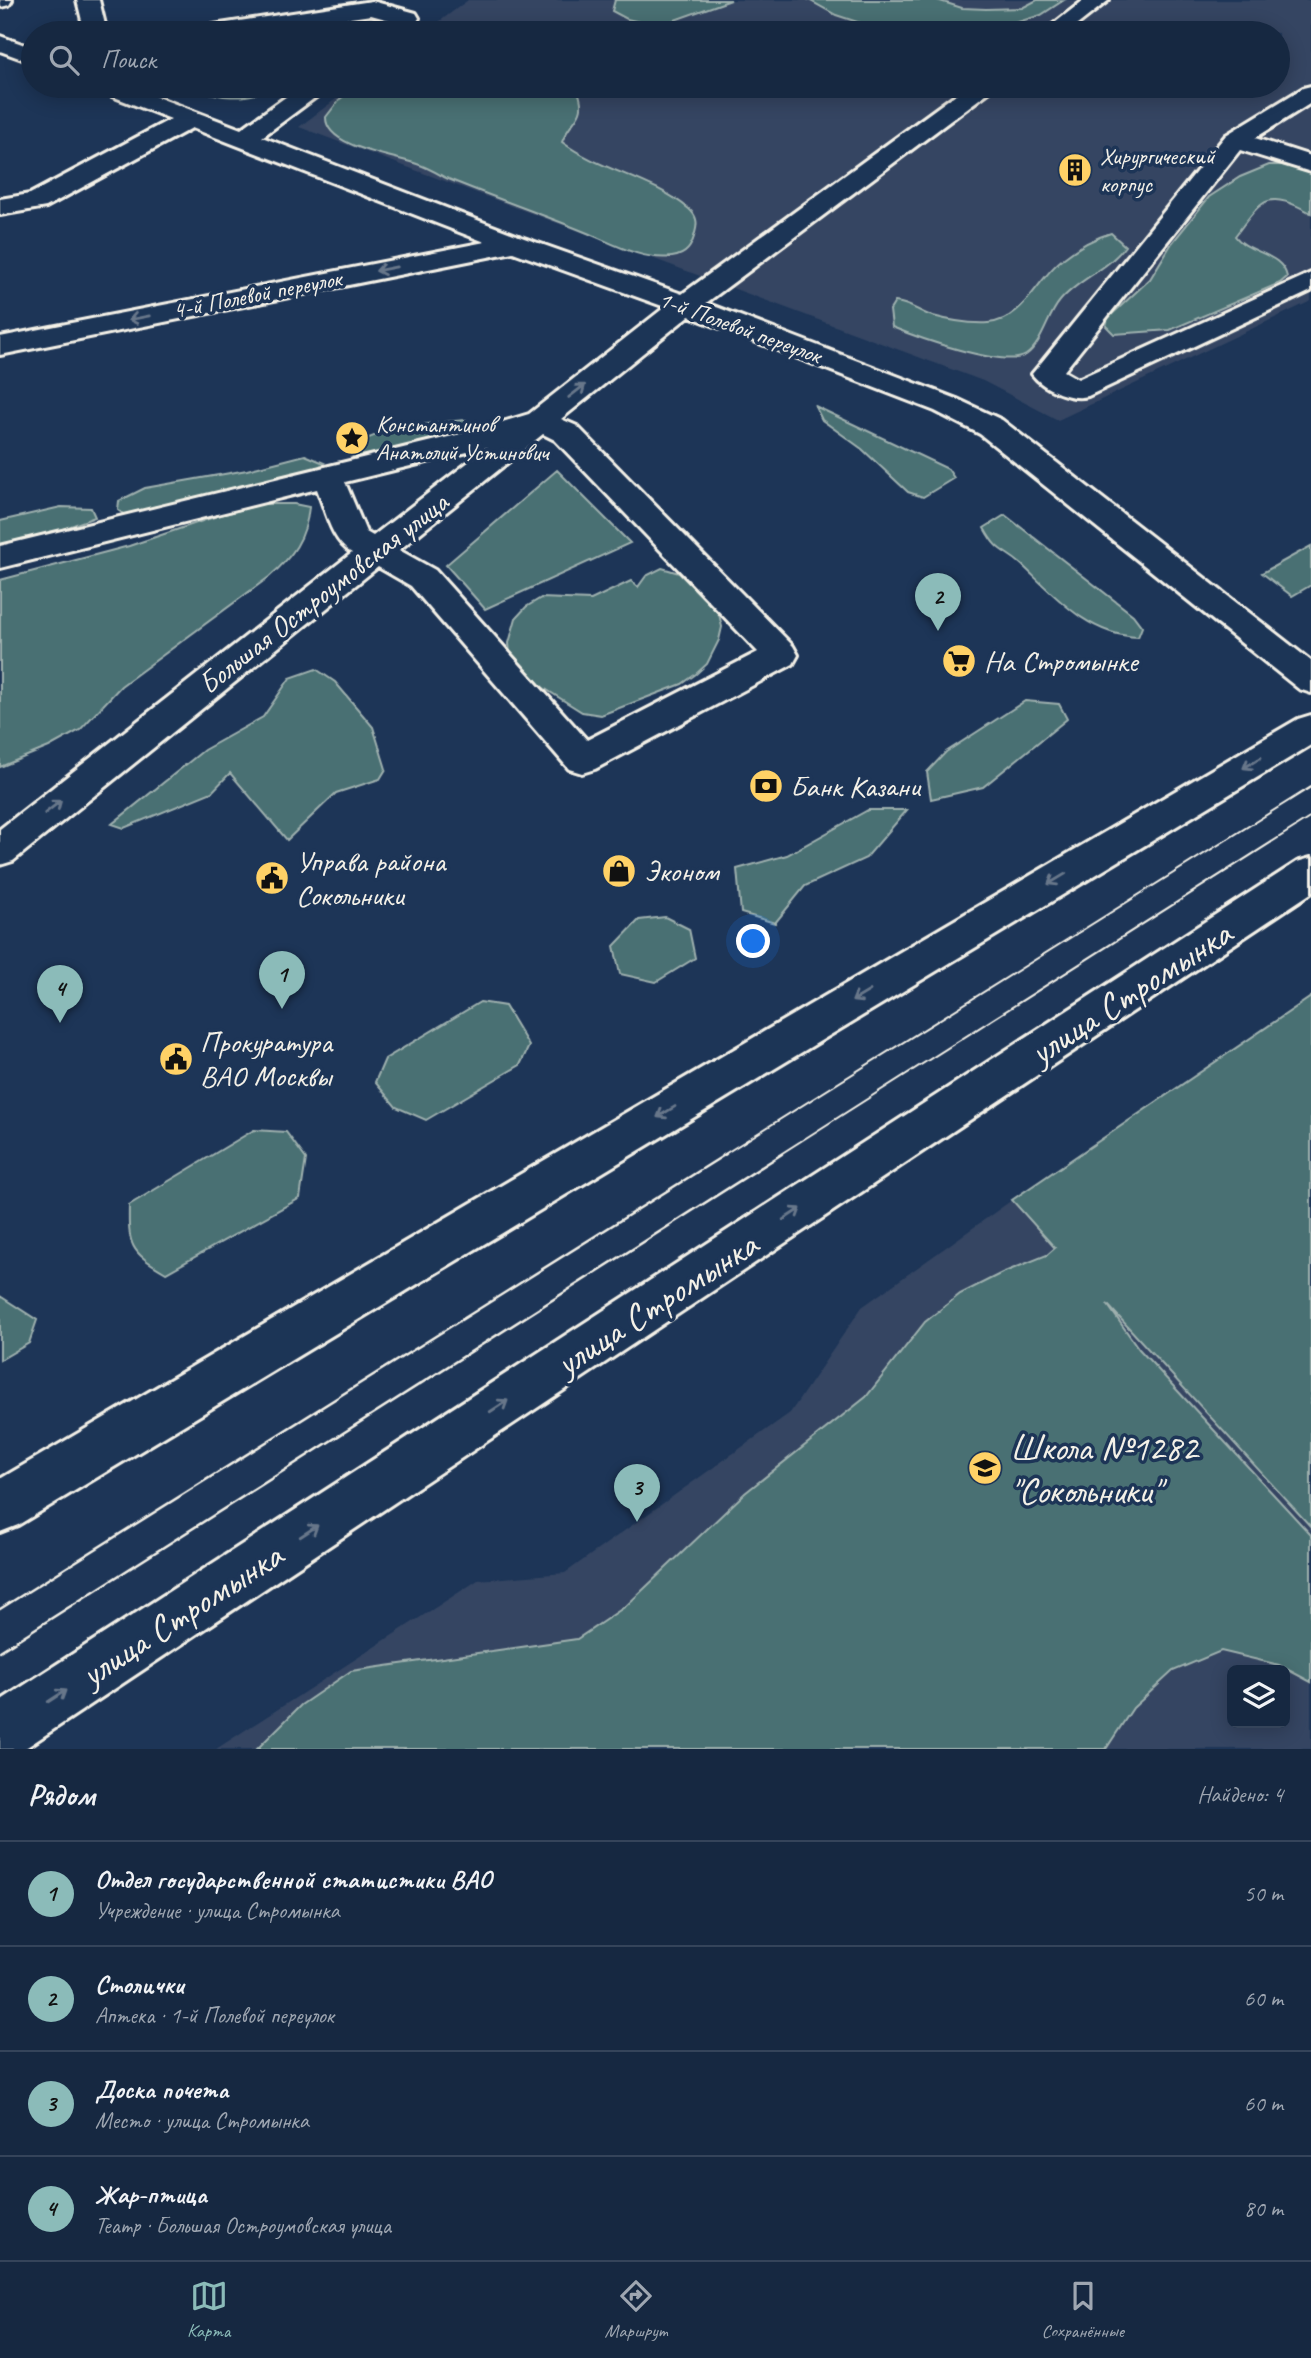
<!DOCTYPE html>
<html lang="ru">
<meta charset="utf-8">
<style>
body{margin:0;font-family:Caveat,sans-serif;background:#23344c;color:#f1f3f6}
.controls{position:absolute;right:21px;bottom:21px;display:grid;overflow:hidden;border-radius:10px;box-shadow:0 4px 18px #0003}
.controls button{width:63px;height:63px;display:grid;place-items:center;padding:0;border:0;border-bottom:2px solid #35445a;background:#162841;color:#f1f3f6;font:35px sans-serif}
.you{position:absolute;left:754px;top:942px;width:24px;height:24px;margin:-18px;border:5px solid #fff;border-radius:50%;background:#1a73e8;box-shadow:0 0 0 10px #1a73e833}
.badge{display:grid;place-items:center;width:46px;height:46px;border-radius:50%;background:#8bbbb9;color:#111;font-size:23px;font-weight:700}
.pin{position:absolute;translate:-50% -58px;filter:drop-shadow(0 2px 4px #0008)}
.pin::after{content:'';position:absolute;top:37px;width:24px;height:21px;background:inherit;clip-path:polygon(0 0,100% 0,50% 100%)}
.list{margin:0;padding:0;list-style:none}
h2{display:flex;justify-content:space-between;align-items:center;height:91px;margin:0;padding:0 28px;font-size:30px}
h2 small{font-size:23px;font-weight:400;color:#9ea6b1}
.list li{display:grid;grid-template-columns:46px 1fr auto;gap:21px;align-items:center;box-sizing:border-box;height:105px;padding:0 28px;border-top:2px solid #35445a}
.list b{display:block;font-size:26px;white-space:nowrap}
.list p{margin:0;font-size:23px;white-space:nowrap;color:#9ea6b1}
.list em{font-size:23px;font-style:normal;color:#9ea6b1}
.icon{flex:none;width:38px;height:38px;fill:none;stroke:currentColor;stroke-width:2;stroke-linecap:round;stroke-linejoin:round}
.map{position:relative;flex:none;width:1311px;height:1749px;overflow:hidden}
.search{position:absolute;background:#162841;box-shadow:0 4px 18px #0003;left:21px;right:21px;top:21px;height:77px;display:flex;align-items:center;gap:18px;box-sizing:border-box;padding:0 24px;border-radius:38px;color:#9ea6b1;font-size:26px}
.sheet{height:511px;background:#162841}
nav{display:flex;justify-content:space-around;align-items:center;box-sizing:border-box;height:98px;border-top:2px solid #35445a;background:#162841;font-size:19px;color:#9ea6b1}
nav a{display:grid;justify-items:center;gap:4px}
nav .on{color:#8bbbb9}
.map>svg:first-child{display:block}
</style>
<div class="map">
<svg width="1311" height="1749" viewBox="0 0 1311 1749">
<rect width="100%" height="100%" fill="#1d3557"/>
<filter id="ink" filterUnits="userSpaceOnUse"><feTurbulence type="fractalNoise" baseFrequency=".0143" numOctaves="2"/><feDisplacementMap in="SourceGraphic" scale="14" xChannelSelector="R" yChannelSelector="G"/><feConvolveMatrix kernelMatrix="1 2 1 2 8 2 1 2 1" color-interpolation-filters="sRGB"/></filter>
<g filter="url(#ink)">
<path fill="#344562" fill-rule="evenodd" d="M468,0H1311V301L1058,420L983,381L299,127L353,86H1278V33H424Z
M1012,1200L1311,1527V1749H216L478,1580L565,1573L790,1413L862,1307ZM1232,1670H1285V1723H1232Z"/>
<path fill="#496f73" stroke="#9eb0ae" stroke-width="2" d="M615,0H731L658,26L627,19L612,11Z
M809,0H937L962,8L986,9L1022,8L1037,0H1064L1041,15L982,33H891L836,15Z
M333,19L345,20L348,27L340,33H263Z
M188,86H273C246,103 216,97 188,86Z
M357,86H576C590,118 572,116 562,142C601,171 652,178 689,209C697,216 698,223 695,233C692,246 687,255 672,257C642,261 612,243 585,232C539,213 492,197 446,178C437,173 427,167 417,164C394,156 325,147 326,117L340,99Z
M1269,165H1283L1311,172V213C1266,189 1263,199 1235,236C1248,254 1282,252 1287,277L1280,283L1170,330L1114,334L1106,326L1108,318L1150,279L1172,243L1209,197L1240,177Z
M1111,233L1125,246C1108,270 1078,279 1060,301C1047,316 1043,343 1026,355C1004,369 916,337 892,327L890,310L895,302C909,303 916,310 929,315C947,320 970,324 988,323C1024,321 1038,276 1064,258C1078,247 1094,238 1111,233Z
M815,406L948,469L954,478L923,497L908,492L862,449L822,420Z
M466,420L468,428L458,435L366,463L355,459L348,452C366,429 436,422 466,420Z
M305,455L324,463L314,470L126,516L118,510L119,501L145,488L247,470Z
M557,470L630,543L485,609L446,565Z
M262,504H294L309,507C306,539 292,557 269,577L121,686L80,730L49,747L0,767V580L129,546L217,516Z
M61,507L91,508L95,517L52,533L0,545V521Z
M1005,515L1133,615L1142,627L1138,637C1088,635 1056,597 1022,565C1003,548 998,554 984,528Z
M1311,546V585L1292,596L1262,573Z
M662,568L679,573L719,614L722,627L719,640L707,664L696,674L682,684L601,715L582,712L528,678L510,655L509,643L516,618L526,607L541,598L591,600L631,581L638,587L646,576Z
M316,669L335,682L373,727L386,769L380,779L336,793L287,840L230,773L212,792L124,828L112,824L204,750L263,717L290,678Z
M1025,701L1059,704L1067,719L983,787L931,799L927,772L946,752Z
M868,810H907L866,858L805,886L775,923L741,913L737,869L787,855Z
M665,917L689,929L695,958L656,982L620,974L614,946L639,920Z
M1311,997V1527L1107,1304L1139,1349L1311,1535V1682L1279,1665L1221,1651L1173,1671L1133,1708L1106,1749H257L301,1705L351,1671L577,1639L626,1606L745,1493L866,1397L925,1322L960,1294L1002,1273L1047,1255L1055,1248L1012,1200Z
M480,1002L505,1006L529,1046L520,1065L426,1120L396,1107L375,1082L385,1059Z
M254,1130L286,1132L306,1159L300,1198L166,1273C130,1252 128,1246 129,1205Z
M0,1296L37,1320L29,1343L0,1360Z"/>
<g fill="none" stroke-linecap="round" stroke-linejoin="round">
<g stroke="#f4f1e8" stroke-width="6">
<path id="minor" d="M0,0H12L9,5L1,7Z
M77,0H99L107,33H85Z
M1084,0H1109L1067,33H1042Z
M372,1L416,13L419,18L416,23L408,25L371,15L250,33H196L199,28L207,26Z
M0,36L33,48V63L0,51Z
M95,86H128L241,129L301,86H328L324,91L262,137L524,238L682,294L967,86H994L990,91L706,303L957,399L1002,420L1311,661V693L1299,689L980,434L935,411L689,316L561,419L577,426L793,646L798,655L793,664L595,769L582,773L569,769L411,586L378,567L13,861L0,865V829L352,553C331,541 326,511 317,489L0,568V546L473,431L529,414L665,307L513,252L0,355V337L485,242L192,128L46,207L0,215V199L30,194L171,119L99,91ZM543,434L555,440L758,652L587,740L435,570L399,550ZM488,447L373,536L366,532L345,482Z
M1311,86V103L1255,138L1311,156V172L1240,150L1064,371L1078,379L1311,273V291L1088,396C1071,401 1043,389 1032,374L1037,368L1226,135L1303,88Z"/>
</g>
<g stroke="#f4f1e8" stroke-width="6">
<path id="major" d="M1311,715V745L18,1525L0,1532V1479L1298,719Z
M1311,858V893L24,1749H0V1701L1297,862Z"/>
</g>
<use href="#minor" fill="#1d3557" fill-rule="evenodd"/>
<use href="#major" fill="#1d3557" fill-rule="evenodd"/>
<path stroke="#f4f1e8" stroke-width="2" d="M723,1155L1311,787
M779,1155L1311,817"/>
<path stroke="#f4f1e8" stroke-width="2.5" d="M0,1609L726,1154
M0,1651L782,1154"/>
</g>
<defs><path id="oneway-shaft" d="M-6 0H5M1.5-3L5.5 0L1.5 3" fill="none" stroke-width="1.6" stroke-linecap="round" stroke-linejoin="round" transform="scale(1.75)"/></defs>
<g stroke="#68778a">
<use href="#oneway-shaft" transform="translate(386 269) rotate(169)"/>
<use href="#oneway-shaft" transform="translate(139 318) rotate(169)"/>
<use href="#oneway-shaft" transform="translate(577 391) rotate(-38)"/>
<use href="#oneway-shaft" transform="translate(1252 763) rotate(149)"/>
<use href="#oneway-shaft" transform="translate(53 807) rotate(-38)"/>
<use href="#oneway-shaft" transform="translate(1057 879) rotate(149)"/>
<use href="#oneway-shaft" transform="translate(861 996) rotate(149)"/>
<use href="#oneway-shaft" transform="translate(666 1112) rotate(149)"/>
<use href="#oneway-shaft" transform="translate(792 1214) rotate(-33)"/>
<use href="#oneway-shaft" transform="translate(499 1406) rotate(-33)"/>
<use href="#oneway-shaft" transform="translate(309 1531) rotate(-33)"/>
<use href="#oneway-shaft" transform="translate(57 1696) rotate(-33)"/>
</g>
</g>
<defs>
<g id="building-disc" transform="scale(1.75)"><circle r="9.5" fill="#ffd166" stroke="#1d3557"/><path d="M-4-6H4V6H1V3H-1V6H-4ZM-2.5-4.3h1.7v1.8h-1.7ZM.8-4.3h1.7v1.8H.8ZM-2.5-1h1.7V.8h-1.7ZM.8-1h1.7V.8H.8Z" fill="#111"/></g>
<g id="sight-disc" transform="scale(1.75)"><circle r="9.5" fill="#ffd166" stroke="#1d3557"/><path d="M0-6L1.8-2.2L6-1.7L2.9 1.2L3.7 5.4L0 3.3L-3.7 5.4L-2.9 1.2L-6-1.7L-1.8-2.2Z" fill="#111"/></g>
<g id="supermarket-disc" transform="scale(1.75)"><circle r="9.5" fill="#ffd166" stroke="#1d3557"/><path d="M-6-5.5h2.5l.6 2H6L4.5 2H-2.5L-4.4-4H-6ZM-1.5 3.2a1.3 1.3 0 1 0 .1 0ZM3 3.2a1.3 1.3 0 1 0 .1 0Z" fill="#111"/></g>
<g id="bank-disc" transform="scale(1.75)"><circle r="9.5" fill="#ffd166" stroke="#1d3557"/><path d="M-6-4H6V4H-6ZM0-2.3a2.3 2.3 0 1 0 0 4.6a2.3 2.3 0 1 0 0-4.6Z" fill="#111"/></g>
<g id="shop-disc" transform="scale(1.75)"><circle r="9.5" fill="#ffd166" stroke="#1d3557"/><path d="M-5-2.5h2.3a2.7 3.5 0 0 1 5.4 0H5L5.5 6h-11ZM-1.5-2.5h3a1.5 2.3 0 0 0-3 0Z" fill="#111"/></g>
<g id="civic-disc" transform="scale(1.75)"><circle r="9.5" fill="#ffd166" stroke="#1d3557"/><path d="M-.6-6.5H3V-4.5H.6V-3L4-1V1h2V6H-6V1h2V-1L-.6-3ZM-1.2 2.5V6h2.4V2.5Z" fill="#111"/></g>
<g id="school-disc" transform="scale(1.75)"><circle r="9.5" fill="#ffd166" stroke="#1d3557"/><path d="M0-5L7-2L0 1L-7-2ZM-4 1L0 2.5L4 1V4Q0 6-4 4Z" fill="#111"/></g>
</defs>
<g fill-rule="evenodd">
<use href="#building-disc" x="1075" y="170"/>
<use href="#sight-disc" x="352" y="438"/>
<use href="#supermarket-disc" x="959" y="661"/>
<use href="#bank-disc" x="766" y="786"/>
<use href="#shop-disc" x="619" y="871"/>
<use href="#civic-disc" x="272" y="878"/>
<use href="#civic-disc" x="176" y="1059"/>
<use href="#school-disc" x="985" y="1468"/>
</g>
<g text-anchor="middle" stroke-width="7" stroke-linejoin="round" paint-order="stroke">
<g font-size="24" fill="#f4f1e8" stroke="#1d3557" text-anchor="start">
<text x="1100" y="164">Хирургический<tspan x="1100" dy="28">корпус</tspan></text>
<text x="376" y="432">Константинов<tspan x="376" dy="28">Анатолий Устинович</tspan></text>
</g>
<g font-size="24" fill="#f4f1e8" stroke="#1d3557">
<text transform="translate(257 294) rotate(-11)" y="8">4-й Полевой переулок</text>
<text transform="translate(740 327) rotate(20)" y="8">1-й Полевой переулок</text>
</g>
<g font-size="30" fill="#f4f1e8" stroke="#1d3557">
<text transform="translate(323 593) rotate(-38)" y="10">Большая Остроумовская улица</text>
</g>
<g font-size="30" fill="#f4f1e8" stroke="#1d3557" text-anchor="start">
<text x="984" y="671">На Стромынке</text>
<text x="790" y="796">Банк Казани</text>
<text x="296" y="871">Управа района<tspan x="296" dy="34">Сокольники</tspan></text>
<text x="644" y="881">Эконом</text>
<text x="200" y="1052">Прокуратура<tspan x="200" dy="34">ВАО Москвы</tspan></text>
</g>
<g font-size="37" fill="#f4f1e8" stroke="#1d3557">
<text transform="translate(1130 992) rotate(-33)" y="13">улица Стромынка</text>
<text transform="translate(656 1303) rotate(-33)" y="13">улица Стромынка</text>
<text transform="translate(181 1614) rotate(-33)" y="13">улица Стромынка</text>
</g>
<g font-size="37" fill="#f4f1e8" stroke="#1d3557" text-anchor="start">
<text x="1010" y="1460">Школа №1282<tspan x="1010" dy="43">"Сокольники"</tspan></text>
</g>
</g>
</svg>
<div class="controls">
<button><svg class="icon" aria-label="layers" viewBox="0 0 24 24"><path d="M12 4l9 5-9 5-9-5zM3 14l9 5 9-5"/></svg></button>
</div>
<div class="you"></div>
<div class="pin badge" style="left:282px;top:1009px">1</div>
<div class="pin badge" style="left:938px;top:631px">2</div>
<div class="pin badge" style="left:637px;top:1522px">3</div>
<div class="pin badge" style="left:60px;top:1023px">4</div>
<div class="search"><svg class="icon" aria-label="search" viewBox="0 0 24 24"><circle cx="10" cy="10" r="6"/><path d="M15 15l6 6"/></svg>Поиск</div>
</div>
<section class="sheet">
<h2>Рядом<small>Найдено: 4</small></h2>
<ul class="list">
<li><span class="badge">1</span><div><b>Отдел государственной статистики ВАО</b><p>Учреждение · улица Стромынка</p></div><em>50 m</em></li>
<li><span class="badge">2</span><div><b>Столички</b><p>Аптека · 1-й Полевой переулок</p></div><em>60 m</em></li>
<li><span class="badge">3</span><div><b>Доска почета</b><p>Место · улица Стромынка</p></div><em>60 m</em></li>
<li><span class="badge">4</span><div><b>Жар-птица</b><p>Театр · Большая Остроумовская улица</p></div><em>80 m</em></li>
</ul>
</section>
<nav>
<a class="on"><svg class="icon" aria-label="map" viewBox="0 0 24 24"><path d="M3 6l6-2 6 2 6-2v14l-6 2-6-2-6 2zM9 4v14M15 6v14"/></svg>Карта</a>
<a><svg class="icon" aria-label="directions" viewBox="0 0 24 24"><path d="M12 3l9 9-9 9-9-9zM9 14v-3h6M13 9l2 2-2 2"/></svg>Маршрут</a>
<a><svg class="icon" aria-label="saved" viewBox="0 0 24 24"><path d="M7 4h10v16l-5-4-5 4z"/></svg>Сохранённые</a>
</nav>
